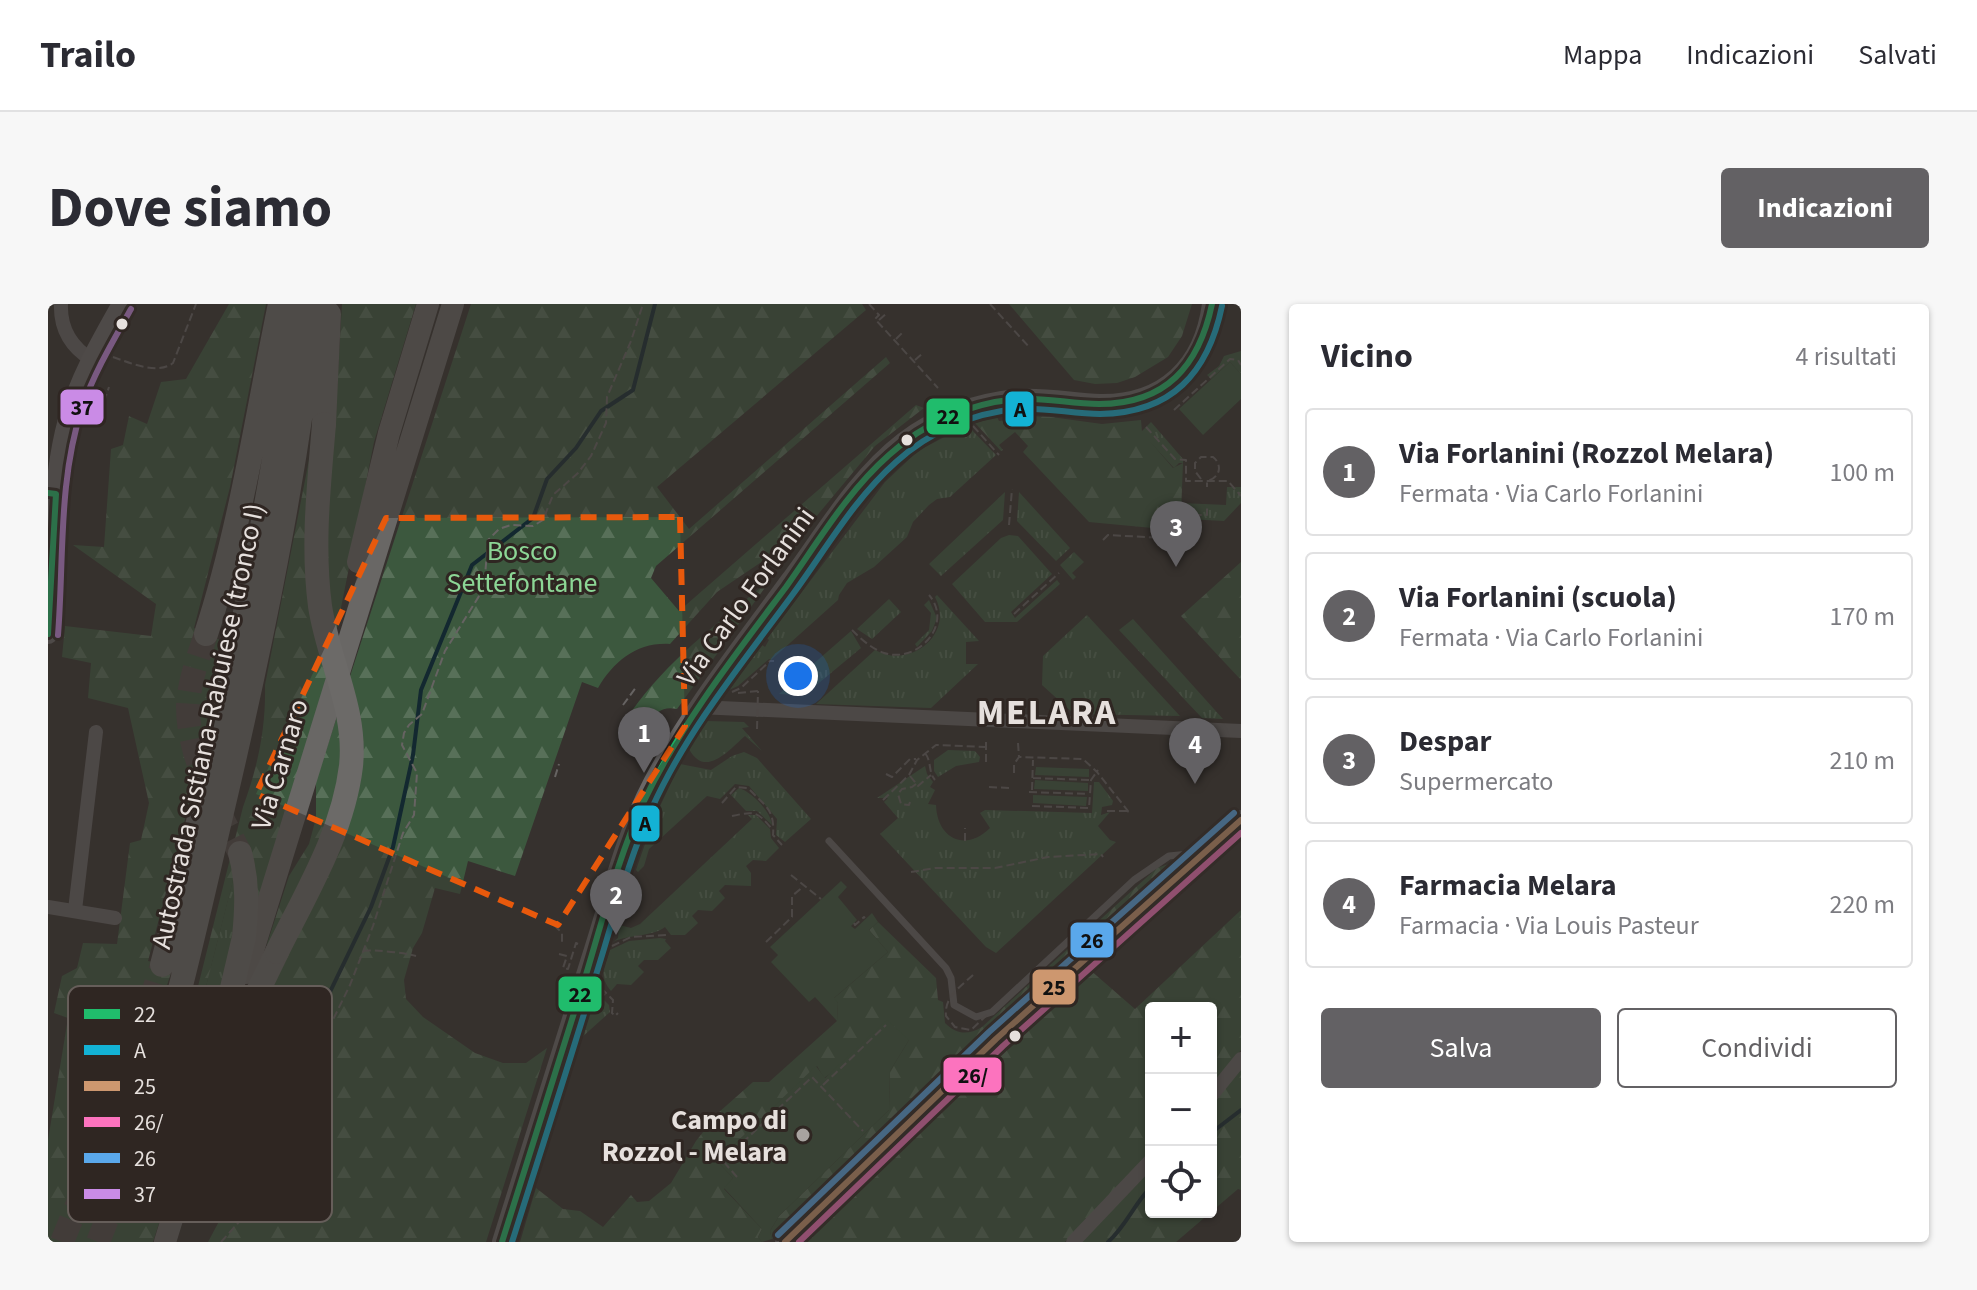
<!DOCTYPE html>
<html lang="it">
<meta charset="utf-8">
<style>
body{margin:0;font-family:"Source Sans 3",sans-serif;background:#f7f7f7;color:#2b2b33}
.controls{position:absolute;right:24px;bottom:24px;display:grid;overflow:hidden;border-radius:8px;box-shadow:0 2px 6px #0004}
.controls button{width:72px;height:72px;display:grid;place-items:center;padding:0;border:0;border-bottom:2px solid #e1e1e2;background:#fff;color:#2b2b33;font:40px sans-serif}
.you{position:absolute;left:750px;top:372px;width:28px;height:28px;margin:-20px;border:6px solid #fff;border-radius:50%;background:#1a73e8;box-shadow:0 0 0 12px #1a73e833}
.badge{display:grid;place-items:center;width:52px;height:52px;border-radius:50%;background:#636164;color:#fff;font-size:26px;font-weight:700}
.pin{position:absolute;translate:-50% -66px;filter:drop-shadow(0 2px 4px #0008)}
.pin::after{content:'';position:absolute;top:42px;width:28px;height:24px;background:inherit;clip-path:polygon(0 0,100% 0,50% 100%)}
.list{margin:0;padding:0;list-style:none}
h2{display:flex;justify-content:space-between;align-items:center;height:104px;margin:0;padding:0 32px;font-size:34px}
h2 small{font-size:26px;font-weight:400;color:#7c7c81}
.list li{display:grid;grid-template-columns:52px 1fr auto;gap:24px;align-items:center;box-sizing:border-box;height:128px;margin:0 16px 16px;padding:0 16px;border:2px solid #e1e1e2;border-radius:8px}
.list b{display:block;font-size:30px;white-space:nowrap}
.list p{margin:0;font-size:26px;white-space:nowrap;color:#7c7c81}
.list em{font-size:26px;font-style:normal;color:#7c7c81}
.actions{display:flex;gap:16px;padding:24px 32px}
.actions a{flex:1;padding:18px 0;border:2px solid #636164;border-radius:8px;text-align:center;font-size:28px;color:#636164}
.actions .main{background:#636164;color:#fff}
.icon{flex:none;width:44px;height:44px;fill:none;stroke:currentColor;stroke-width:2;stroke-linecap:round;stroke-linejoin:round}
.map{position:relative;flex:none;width:1193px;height:938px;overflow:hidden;border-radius:8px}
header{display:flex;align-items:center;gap:48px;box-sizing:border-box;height:112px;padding:0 40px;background:#fff;border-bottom:2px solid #e1e1e2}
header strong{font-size:38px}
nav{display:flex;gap:44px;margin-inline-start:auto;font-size:28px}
.intro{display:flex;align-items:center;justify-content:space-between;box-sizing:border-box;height:192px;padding:0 48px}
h1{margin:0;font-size:56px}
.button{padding:20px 36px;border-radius:8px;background:#636164;color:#fff;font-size:28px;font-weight:700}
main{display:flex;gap:48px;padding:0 48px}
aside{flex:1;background:#fff;border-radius:8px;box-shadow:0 2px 6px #0004}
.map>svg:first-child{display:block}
</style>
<header>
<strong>Trailo</strong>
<nav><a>Mappa</a><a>Indicazioni</a><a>Salvati</a></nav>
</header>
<div class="intro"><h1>Dove siamo</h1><a class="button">Indicazioni</a></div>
<main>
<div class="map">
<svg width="1193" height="938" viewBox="0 0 1193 938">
<defs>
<pattern id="grass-tufts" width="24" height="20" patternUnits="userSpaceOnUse" patternTransform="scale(2)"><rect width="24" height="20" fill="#3c583e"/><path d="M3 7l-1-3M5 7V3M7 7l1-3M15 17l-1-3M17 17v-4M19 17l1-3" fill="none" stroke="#587059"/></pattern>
<pattern id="forest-firs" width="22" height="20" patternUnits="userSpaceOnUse" patternTransform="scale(2)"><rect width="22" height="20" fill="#3c583e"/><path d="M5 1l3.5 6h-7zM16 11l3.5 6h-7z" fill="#587059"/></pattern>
</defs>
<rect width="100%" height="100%" fill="#36312e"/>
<path fill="url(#grass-tufts)" d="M1193,47V70L1182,58L1163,75L1159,71L1171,62L1176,52Z
M1103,118L1135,155V159H1131L1126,164L1093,128Z
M919,121L948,151L902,193L889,195L881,201L865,218L859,233L826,263L799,279L791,291L790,296L723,356L721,355L690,382L681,386L714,341L717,343L721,336L719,334L837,178L870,147Z
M1179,183H1193V199L1176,217L1139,215L1133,210V199L1178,201Z
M957,188L955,216L893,272L881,260Z
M971,188L1022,244L1008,257L969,217Z
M961,231L970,232L1004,270L963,308L967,314L1009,276L1012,280L969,318H937L904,280L953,234Z
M1026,248L1036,258L1024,269L1028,273L1025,276L1012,261Z
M889,291L931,337L918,338V360H930L883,404L768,400L827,346C862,366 907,330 887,293Z
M841,295L853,308L824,335L809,325Z
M881,296L889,314L884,327L869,343L867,340L881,326L883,309L876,301Z
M1039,311L1132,412L1026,410L994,381L995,352Z
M1085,315L1175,415L1154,414L1071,326Z
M803,327L813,344L760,388L749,391L731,390Z
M658,417L696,418L701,423L694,424L714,447L697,432C681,446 657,475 641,445Z
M900,446L927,447L932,453L931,458L908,462L890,473L886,467V456Z
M696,448L709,454L763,515L737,538L728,531L729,515L701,482L687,480L672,495L659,492L601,545L596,562L590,568L588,566L605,517L632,460L663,466L684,452Z
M877,462L879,470L885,478L882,483L887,486L880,500L888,501C889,534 917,549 942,524L932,509L937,506L1044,509L1046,478H1051L1065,497L1064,501L1054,503L1053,511L1062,508L1050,522L1062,536L1068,538L948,649L938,643L832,530L850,514L836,498L840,494H829Z
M691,484C704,488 723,508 724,521L709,507H698L683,491Z
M700,511H708L722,525L723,534L731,544L718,557L705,556L698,562L703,569V582L677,581L671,587L677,594L664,607L650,606L644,612L650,619L637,631H623L617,623C604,633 581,630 565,638L570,634L571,621L583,624L592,620L704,515Z
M188,564L192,588L169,721L126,868L109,863L122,824Z
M612,634L618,635L617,637L623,644L610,656H596L590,662L596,668L583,681L569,680L563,687C550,671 557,663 562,646L581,637Z
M555,695L561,701L562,708L532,735L539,709Z"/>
<path fill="url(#forest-firs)" d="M181,0H218L182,183L146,324L172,336L163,377L160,427L100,657L125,663L65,845L101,858L123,790L195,503C210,462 218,424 217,381L268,120L287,119L294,0H368L326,138L277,384L208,613L203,557L197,535L192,549L122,824L95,910L112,916L105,938H0V836L20,714L6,709L14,672L29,664L35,639L69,640L82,539L93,536L101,499L80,404L40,394L43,359L14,353L17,322L103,332L108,300L25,241L56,243L63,145L75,141L81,112L99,120L113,78L138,75Z
M423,0H814L818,6L609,183L641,225L838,53L842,59L608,262L603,274L631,307L868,101L876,104L827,142L752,232L669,288L622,340C589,338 566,357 550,384L534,378L467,572L420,557L412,590L387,584L374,629L365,644L356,676L358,695L375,713L427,749L455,759H478L499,744L438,938H160L198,867L156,855L207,720L238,656L219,640L241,572L261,540L268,514V477Z
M961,0H1144L1134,32L1120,53L1087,73L1069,79L1047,80L1026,76Z
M958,111L1003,113L1054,120L1093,116L1094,128L1125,164L1135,159L1133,210L1115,225L1041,218L975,148L980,142L967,128L951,141L955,146L953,147L927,119L949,113L951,117L958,116Z
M1193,258V376L1133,312Z
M724,274L629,405C603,399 601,427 587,441L581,429L588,412L583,408C621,354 674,316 724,274Z
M1132,556L940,728L724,935L722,927L731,912L841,806L842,767L861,736L789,765L776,774L769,762L669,857L685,874L676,885L714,925L710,933L714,938H472L488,884L515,905L532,907L555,923L583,891L589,898L601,897L623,879L648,837L670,809L705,778H721L789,717L790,699L785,695L840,648L821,626L830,618L888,674L890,696L895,698L897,719C909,731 920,731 934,723L1109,564Z
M1193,606V746L1163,784V704H1103V849L1017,938H752L1041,665L1087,705Z
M1193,764V886L1190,885L1128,938H1033L1103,866V908H1163V802Z"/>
<path fill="#3c583e" d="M1182,58L1193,70V95L1155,131L1131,105Z
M988,463L1041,465V473L987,471Z
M987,476L1040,479V487L986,485Z
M985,491L1039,493L1038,502L985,499Z
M793,577L799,583L790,593L809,616L803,622L807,625L824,609L830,618L821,626L840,648L786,694L790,699L789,717L767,693L761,698L723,658L730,651L722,643Z
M839,716L861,736L842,767L841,806L731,912L722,927L724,935L714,938L710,933L714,925L676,884L685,874L669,857L768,762L777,774Z"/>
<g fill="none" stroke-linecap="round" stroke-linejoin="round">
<path stroke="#132830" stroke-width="4" d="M1163,829L1193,806
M237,849C250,827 260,803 261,777C261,757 260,740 266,721L323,603L345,543L365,451L373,386L424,261L485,214L499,175L528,144L553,107L585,86L607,0
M1060,938C1078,922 1086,900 1103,883"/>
<path stroke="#504b48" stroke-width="24" stroke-dasharray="24 12" stroke-linecap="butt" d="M158,330C150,354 141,377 140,403C140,453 170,506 192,549
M14,938L67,808L114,661
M50,938L84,852"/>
<path stroke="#666362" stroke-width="2" stroke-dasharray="8 4" stroke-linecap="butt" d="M821,0L831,11L827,15L890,84
M942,0L982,44
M831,16L839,9
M848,35L856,27
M65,53C82,59 110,71 125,59L148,0
M867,56L875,49
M1126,106L1182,55L1190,56L1193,61
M52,109L61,83
M925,122L951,151
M1098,123L1127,155L1138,156V177H1180L1193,192
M1153,175L1147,167V159L1153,153H1165C1175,161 1172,174 1159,177V183
M1137,216L1139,211H1159V201
M961,221L964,185
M1055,236L1060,231L1116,234
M966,310L1011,269
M804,326C813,335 824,345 836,349C870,360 906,320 881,291
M684,388L693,384L722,357H726
M690,389L710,387
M575,401L589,382
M970,439L971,453
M877,449C884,458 880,468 887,476
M938,458V437
M966,469V460L971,453L1035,455L1049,468L1080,507L1079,509
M838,470L844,473L862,455H868
M862,472L870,482L883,471
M507,473L511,460
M985,474L1041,476
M941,483L962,484
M984,486L985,456
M981,488L1041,490
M835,496L861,471L869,456L888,441L937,443
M862,498L861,501L853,500L850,490L854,485L864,483L868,480
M674,499L688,483L700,484C717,502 727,505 725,531L734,541
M984,502L1041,504L1043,476L1050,466
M1059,507H1079
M684,512C707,507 709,507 724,525
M917,537V524
M863,568L887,564H947L1000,553L1053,550L1055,553
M743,571L773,595
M806,619L807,621L816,613L817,614
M506,621L514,629V641
M718,638L744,613V592L755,583
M564,642L583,633L618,631L620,633
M315,647C325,645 357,649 368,652
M511,650L519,652L515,664L520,665L528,639L530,640
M553,684L565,696L564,709L567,712L570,709
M547,699L557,690
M775,781L838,721
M689,873L675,857L764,773L815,827
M173,938L209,898L240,877L245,865L244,856L266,813L277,780L276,734L302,681L325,622L355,529L366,511L369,469L354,441L356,429L361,421L374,410L397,347L436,284L440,236L451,225L463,221L485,222L495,216L505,191L530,169L543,152L558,119L559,93L583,37L595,0"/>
<path stroke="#676464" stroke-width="7" d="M781,537L898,664L903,674L906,701L928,713L944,708L1086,576L1121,552L1141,550L1145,552"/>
<path stroke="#676464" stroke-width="14" d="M13,0C12,24 23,43 44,56
M650,403L1193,427
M0,603L67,614
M27,606L48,428
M1163,792L1193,755
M1025,938L1103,856"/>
<path stroke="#6b6868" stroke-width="20" d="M0,330C7,259 1,185 20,116C31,75 53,37 74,0
M454,938C484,844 514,750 543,655C562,597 576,534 605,479C643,407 694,343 742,277C777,230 809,174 856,138C888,113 929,99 969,95C997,93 1025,99 1052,100C1117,101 1156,62 1164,0
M737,938L948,735L1193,516"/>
<path stroke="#696765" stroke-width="22" d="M310,258L341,129L380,0
M198,669L405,0
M117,938L153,821"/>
<path stroke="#6c6a68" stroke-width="24" d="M276,120L281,10
M158,330C193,223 209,110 232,0
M114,661C171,443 220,224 250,0
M178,764L197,714L229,648
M148,837L196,633C199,603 200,578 192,549
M84,852C121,740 147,626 173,512C213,343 248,173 267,0"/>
<path stroke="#666362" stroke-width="2" stroke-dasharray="8 4" stroke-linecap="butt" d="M709,425L710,387
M925,671C912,683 896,693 898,712L907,723L923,726L939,711"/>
<path stroke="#6c6a68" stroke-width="24" d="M229,648C258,589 295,529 303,462C309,406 280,356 272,302C264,241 271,180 276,120"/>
<g stroke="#2f2622" stroke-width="12">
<path id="bus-1" d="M0,189L8,190L0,330
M454,938C482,850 510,762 537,674C555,615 570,553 596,497C633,420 687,351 738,283C770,238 799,188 841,151C876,119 920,100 968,95C996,93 1023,100 1051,100C1118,100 1151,62 1164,0"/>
</g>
<g stroke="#2f2622" stroke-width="12">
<path id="bus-2" d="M464,938C492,850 520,763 547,674C565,618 579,558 604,504C639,426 695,358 745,290C778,245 806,195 848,158C881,128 924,109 969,105C997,103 1025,110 1052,110C1124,109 1160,69 1174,2"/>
</g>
<g stroke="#2f2622" stroke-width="12">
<path id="bus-3" d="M737,938L948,735L1193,516"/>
</g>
<g stroke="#2f2622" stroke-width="12">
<path id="bus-4" d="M751,938L955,742L1193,529"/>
</g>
<g stroke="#2f2622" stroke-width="12">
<path id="bus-5" d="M730,931L941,728L1186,509"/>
</g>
<g stroke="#2f2622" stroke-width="12">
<path id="bus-6" d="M10,331C16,256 10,177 34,104C46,69 65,37 83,5"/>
</g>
<use href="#bus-1" stroke="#20bc6c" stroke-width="6"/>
<use href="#bus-2" stroke="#13b2d5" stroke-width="6"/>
<use href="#bus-3" stroke="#cd976f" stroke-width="6"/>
<use href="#bus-4" stroke="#fc73be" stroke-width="6"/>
<use href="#bus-5" stroke="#5aa8eb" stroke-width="6"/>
<use href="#bus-6" stroke="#ca8be6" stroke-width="6"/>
</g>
<path d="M0 0H1193V938H0ZM632,213L637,422L510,621L208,490L338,214Z" fill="#36312e" fill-opacity=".55" fill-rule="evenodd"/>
<path fill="none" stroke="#e8590c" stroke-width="6" stroke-dasharray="16 10" stroke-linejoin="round" d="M632,213L637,422L510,621L208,490L338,214Z"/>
<g fill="#e6e0dd" stroke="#2f2622" stroke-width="3">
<circle cx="74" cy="20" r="7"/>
<circle cx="859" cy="136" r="7"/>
<circle cx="967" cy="732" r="7"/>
</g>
<circle fill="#a8a3a0" stroke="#2f2622" stroke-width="3" cx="755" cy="831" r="8"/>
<g text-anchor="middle" stroke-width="6" stroke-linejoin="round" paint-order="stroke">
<g font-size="28" fill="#8cd695" stroke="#2f2622">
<text x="474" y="256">Bosco<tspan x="474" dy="32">Settefontane</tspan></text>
</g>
<g font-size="28" fill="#e6e0dd" stroke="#2f2622">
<text transform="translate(697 292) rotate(-54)" y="10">Via Carlo Forlanini</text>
<text transform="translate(159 422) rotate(-78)" y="10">Autostrada Sistiana-Rabuiese (tronco I)</text>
<text transform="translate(231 460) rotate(-73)" y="10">Via Carnaro</text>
</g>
<g font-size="28" font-weight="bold" fill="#e6e0dd" stroke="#2f2622" text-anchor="end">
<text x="739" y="825">Campo di<tspan x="739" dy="32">Rozzol - Melara</tspan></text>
</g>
<g font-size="36" font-weight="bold" letter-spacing="2" fill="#e6e0dd" stroke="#2f2622">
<text x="999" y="420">MELARA</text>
</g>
</g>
<rect x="20" y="682" width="264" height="236" rx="12" fill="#2f2622" stroke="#665e5a" stroke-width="2"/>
<rect x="36" y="705" width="36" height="10" fill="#20bc6c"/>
<rect x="36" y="741" width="36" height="10" fill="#13b2d5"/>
<rect x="36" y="777" width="36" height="10" fill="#cd976f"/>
<rect x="36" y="813" width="36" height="10" fill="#fc73be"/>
<rect x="36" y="849" width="36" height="10" fill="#5aa8eb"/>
<rect x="36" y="885" width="36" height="10" fill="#ca8be6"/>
<g font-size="22" fill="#e6e0dd">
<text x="86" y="718">22</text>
<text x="86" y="754">A</text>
<text x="86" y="790">25</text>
<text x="86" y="826">26/</text>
<text x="86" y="862">26</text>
<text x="86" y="898">37</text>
</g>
<g stroke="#2f2622" stroke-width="3">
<rect x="11" y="84" width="46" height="38" rx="8" fill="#ca8be6"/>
<rect x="956" y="86" width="31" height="38" rx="8" fill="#13b2d5"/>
<rect x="877" y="93" width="46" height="39" rx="8" fill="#20bc6c"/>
<rect x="582" y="500" width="31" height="39" rx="8" fill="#13b2d5"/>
<rect x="1021" y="617" width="46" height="38" rx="8" fill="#5aa8eb"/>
<rect x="983" y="664" width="46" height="38" rx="8" fill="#cd976f"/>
<rect x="509" y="671" width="46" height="38" rx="8" fill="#20bc6c"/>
<rect x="894" y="752" width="61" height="38" rx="8" fill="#fc73be"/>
</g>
<g font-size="22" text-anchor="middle" font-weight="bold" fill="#111">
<text x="34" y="111">37</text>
<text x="972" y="113">A</text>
<text x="900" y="120">22</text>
<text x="597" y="527">A</text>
<text x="1044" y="644">26</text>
<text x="1006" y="691">25</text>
<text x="532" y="698">22</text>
<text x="925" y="779">26/</text>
</g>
</svg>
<div class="controls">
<button>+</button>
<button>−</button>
<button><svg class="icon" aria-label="locate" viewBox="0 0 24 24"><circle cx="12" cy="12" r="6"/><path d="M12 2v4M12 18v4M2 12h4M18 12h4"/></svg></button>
</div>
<div class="you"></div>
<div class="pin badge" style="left:596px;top:469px">1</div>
<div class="pin badge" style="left:568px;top:631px">2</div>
<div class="pin badge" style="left:1128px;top:263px">3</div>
<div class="pin badge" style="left:1147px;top:480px">4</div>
</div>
<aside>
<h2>Vicino<small>4 risultati</small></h2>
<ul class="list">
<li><span class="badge">1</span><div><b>Via Forlanini (Rozzol Melara)</b><p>Fermata · Via Carlo Forlanini</p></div><em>100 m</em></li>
<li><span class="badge">2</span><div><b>Via Forlanini (scuola)</b><p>Fermata · Via Carlo Forlanini</p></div><em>170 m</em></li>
<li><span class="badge">3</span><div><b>Despar</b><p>Supermercato</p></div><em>210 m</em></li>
<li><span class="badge">4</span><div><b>Farmacia Melara</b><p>Farmacia · Via Louis Pasteur</p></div><em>220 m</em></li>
</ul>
<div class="actions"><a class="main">Salva</a><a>Condividi</a></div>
</aside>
</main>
